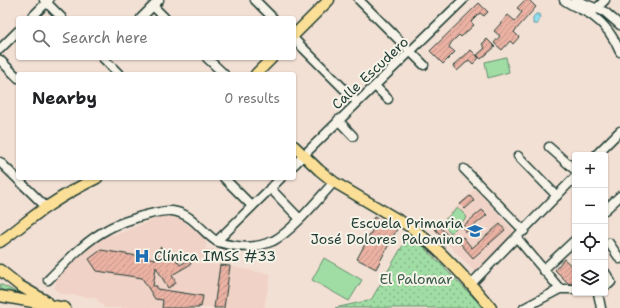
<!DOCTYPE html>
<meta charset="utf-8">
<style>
body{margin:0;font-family:"Shantell Sans",sans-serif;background:#f2f2f2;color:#202124}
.controls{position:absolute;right:12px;bottom:12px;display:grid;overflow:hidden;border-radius:4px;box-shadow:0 1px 3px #0004}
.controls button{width:36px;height:36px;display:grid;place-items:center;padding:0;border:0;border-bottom:1px solid #e0e0e0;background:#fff;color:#202124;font:20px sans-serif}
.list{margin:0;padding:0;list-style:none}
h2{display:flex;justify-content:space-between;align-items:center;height:52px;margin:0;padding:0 16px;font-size:17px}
h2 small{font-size:13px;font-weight:400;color:#757577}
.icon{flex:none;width:22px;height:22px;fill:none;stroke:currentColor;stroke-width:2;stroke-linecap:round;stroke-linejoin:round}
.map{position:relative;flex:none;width:620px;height:308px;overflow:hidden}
.search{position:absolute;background:#fff;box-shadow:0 1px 3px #0004;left:16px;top:16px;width:280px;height:44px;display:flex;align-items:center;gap:10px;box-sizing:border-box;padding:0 14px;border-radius:4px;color:#757577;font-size:15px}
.panel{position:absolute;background:#fff;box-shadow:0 1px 3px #0004;left:16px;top:72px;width:280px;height:108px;border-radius:4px}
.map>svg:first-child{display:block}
</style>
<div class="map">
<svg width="620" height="308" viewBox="0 0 620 308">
<defs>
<pattern id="park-dots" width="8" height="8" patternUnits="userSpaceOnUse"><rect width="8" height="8" fill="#a0dda4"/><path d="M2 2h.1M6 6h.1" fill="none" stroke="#82b486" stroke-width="1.8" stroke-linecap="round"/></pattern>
<pattern id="water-waves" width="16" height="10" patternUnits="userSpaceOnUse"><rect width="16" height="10" fill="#92def1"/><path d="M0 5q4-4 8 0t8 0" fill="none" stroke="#7dbfcf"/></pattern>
<pattern id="building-hatch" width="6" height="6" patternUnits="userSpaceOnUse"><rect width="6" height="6" fill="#ebb2a4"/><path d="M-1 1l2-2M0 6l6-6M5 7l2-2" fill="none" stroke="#be9286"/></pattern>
</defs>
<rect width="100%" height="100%" fill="#f3e0d4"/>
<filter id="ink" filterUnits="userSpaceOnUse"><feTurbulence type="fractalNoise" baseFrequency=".025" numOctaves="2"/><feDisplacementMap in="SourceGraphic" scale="8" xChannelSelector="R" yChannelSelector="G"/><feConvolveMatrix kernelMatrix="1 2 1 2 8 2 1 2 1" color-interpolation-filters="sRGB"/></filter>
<g filter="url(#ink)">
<path fill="#f1d2c6" d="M475,189L516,233L477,274L433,229Z
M171,216L182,220L206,239V249H215L195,263L220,265L271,274L264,308H105L96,298L62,294L54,289L56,284L55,277L58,273L106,235H115L160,217Z"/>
<path fill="url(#park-dots)" stroke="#608d6c" d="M410,233L484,308H335L371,300Z
M0,284L24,296L0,293Z"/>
<path fill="#a0dda4" stroke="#608d6c" d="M506,57L509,72L488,78L485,62Z
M458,208L467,217L451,233L441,223Z
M324,258L362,280L349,301L312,280Z"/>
<path fill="url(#water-waves)" stroke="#649ea5" d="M536,14H540L541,18L538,21V24H533V17Z"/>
<path fill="url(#building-hatch)" stroke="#1f3d34" d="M525,0H529L536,7L514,32L519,37L513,44L510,41L502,50L494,43L500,36L494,31L508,15L515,21L522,12L517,8Z
M479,3L488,12L484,16L480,13L471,22L474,25L461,37L459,35L451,43L449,47L455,52L443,64L430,51Z
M487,39L495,47L481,59L477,55L485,48L482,44Z
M471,50L479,58L473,64L469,60L457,71L453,66Z
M470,196L474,201L465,209L460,204Z
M482,210L487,215L466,232L462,227Z
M374,217L397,229L376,269L357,259L376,223L372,221Z
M500,224L505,230L473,258L458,241L463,237L472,248Z
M439,226L452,240L448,243L435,229Z
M161,247L168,257L172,254L180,265L189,260L191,264L172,275L176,283L168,288L156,267L153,286H157V289L203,296L201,307L199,306V308H162L163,300L155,299L142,278L97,271L89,259L101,250L162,260L155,252Z
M564,259L575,269V284H569L555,270Z
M220,265L230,266L224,308H214Z"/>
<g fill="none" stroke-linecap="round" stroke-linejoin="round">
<g stroke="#1f3d34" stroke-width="11">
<path id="minor" d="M44,0L62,18
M255,0L273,18
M359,0L424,65
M564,0C573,7 585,10 594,17C607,26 614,38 620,52
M576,0L605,12L620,25
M153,6L165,18
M595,10L605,0
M31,18L49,0
M141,18L159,0
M294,39L357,102
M0,49L18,31
M103,58L119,74
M207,58L224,74
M0,60L18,78
M375,86L388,99
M338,120L353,136
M549,147L575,170
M596,155L620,131
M518,156L557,196
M0,162L46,207
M294,165C350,109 407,55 463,0
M464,169L524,231
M224,178L252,206
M270,188L300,219
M605,210L620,196
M517,238L560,289
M217,241L281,178
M609,243L620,259
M543,270L575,240
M605,272L611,282L609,284L605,285
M48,280C65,263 86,240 108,229C118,223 130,220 142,216C151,214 162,210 172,211C193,214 200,230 216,241C222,244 230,245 237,246C249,248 261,246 273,241C293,231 318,199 334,182
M471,284L575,177
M598,293L601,308
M524,308L560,289H575"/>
</g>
<g stroke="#1f3d34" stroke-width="13">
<path id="major" d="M294,35L329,0
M256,74L272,58
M294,146L319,170L334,182L412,228C442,251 467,279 491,308
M0,242C16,231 31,217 48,206C63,196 80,186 97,178
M0,270L20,286L46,301
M0,296L65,308"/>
</g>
<use href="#minor" stroke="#f7f3e8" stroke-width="8"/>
<use href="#major" stroke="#fbdf96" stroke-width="10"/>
</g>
</g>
<defs>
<g id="school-bare" transform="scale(1.2)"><path d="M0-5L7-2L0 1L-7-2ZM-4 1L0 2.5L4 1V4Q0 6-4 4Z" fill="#1f6fb2" stroke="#f7f3e8" stroke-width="2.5" paint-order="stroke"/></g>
<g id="hospital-bare" transform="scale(1.2)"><path d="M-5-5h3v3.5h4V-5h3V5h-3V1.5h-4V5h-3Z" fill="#1f6fb2" stroke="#f7f3e8" stroke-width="2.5" paint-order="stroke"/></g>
</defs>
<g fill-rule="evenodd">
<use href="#school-bare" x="475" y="231"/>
<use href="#hospital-bare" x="142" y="256"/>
</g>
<g text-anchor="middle" stroke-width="4" stroke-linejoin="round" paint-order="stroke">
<g font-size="14" fill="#1f3d34" stroke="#f7f3e8">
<text transform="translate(370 73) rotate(-43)" y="5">Calle Escudero</text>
</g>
<g font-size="14" fill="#1f3d34" stroke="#f7f3e8" text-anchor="end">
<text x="463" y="228">Escuela Primaria<tspan x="463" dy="16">José Dolores Palomino</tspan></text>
<text x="154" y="261" text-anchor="start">Clínica IMSS #33</text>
</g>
<g font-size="14" fill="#395d4a" stroke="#f7f3e8">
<text x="416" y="284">El Palomar</text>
</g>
</g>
</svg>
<div class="controls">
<button>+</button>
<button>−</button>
<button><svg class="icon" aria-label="locate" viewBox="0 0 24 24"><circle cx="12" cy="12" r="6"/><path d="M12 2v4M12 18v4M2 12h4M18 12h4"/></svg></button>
<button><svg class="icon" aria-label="layers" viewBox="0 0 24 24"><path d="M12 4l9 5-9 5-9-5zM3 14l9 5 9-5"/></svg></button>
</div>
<div class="search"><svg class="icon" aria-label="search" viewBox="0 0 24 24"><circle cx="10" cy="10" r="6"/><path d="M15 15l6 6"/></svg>Search here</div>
<section class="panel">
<h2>Nearby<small>0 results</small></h2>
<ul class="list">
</ul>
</section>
</div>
